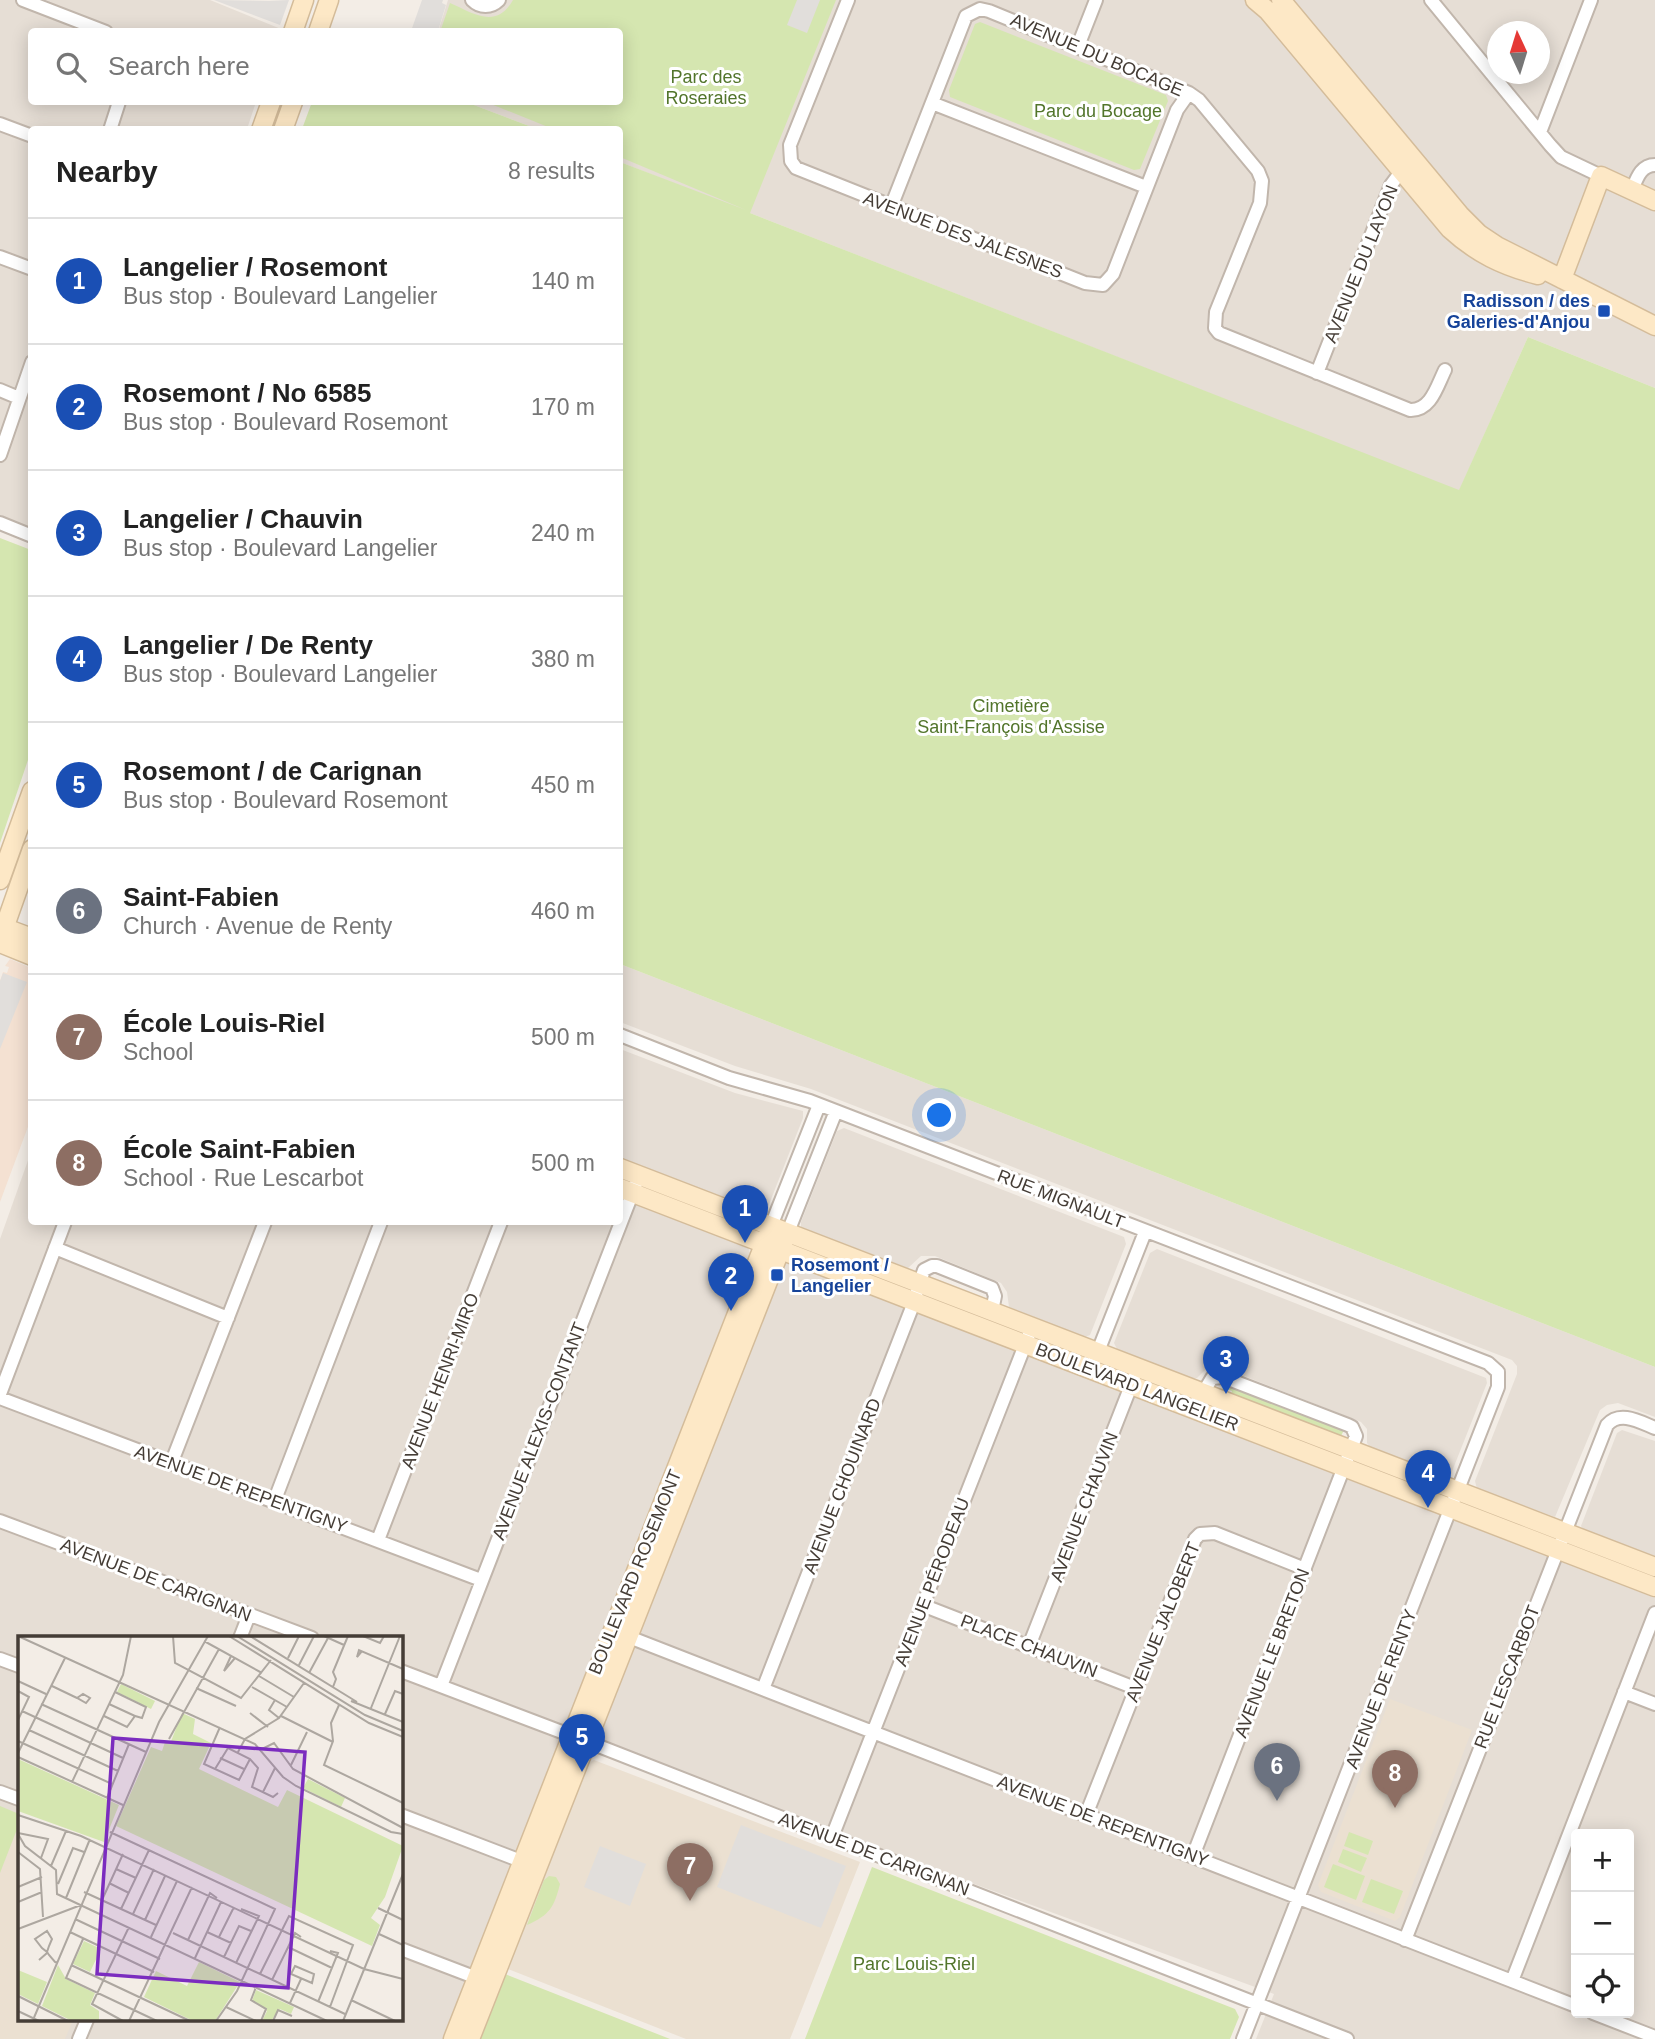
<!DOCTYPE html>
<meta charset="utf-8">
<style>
body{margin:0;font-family:Helvetica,sans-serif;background:#f6f6f6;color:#222}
.controls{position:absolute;right:21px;bottom:21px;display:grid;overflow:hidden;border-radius:7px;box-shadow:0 4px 18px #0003}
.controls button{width:63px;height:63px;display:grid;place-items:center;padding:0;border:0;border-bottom:2px solid #e0e0e0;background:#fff;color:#222;font:35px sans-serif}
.compass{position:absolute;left:1487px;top:21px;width:63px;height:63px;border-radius:50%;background:#fff;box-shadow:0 4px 18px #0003;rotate:356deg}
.you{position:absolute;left:940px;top:1116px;width:24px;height:24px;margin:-18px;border:5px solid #fff;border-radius:50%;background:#1a73e8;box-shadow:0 0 0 10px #1a73e833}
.badge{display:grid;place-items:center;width:46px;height:46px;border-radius:50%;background:#f31e1d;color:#fff;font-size:23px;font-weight:700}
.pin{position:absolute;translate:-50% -58px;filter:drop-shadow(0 2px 4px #0008)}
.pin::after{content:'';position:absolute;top:37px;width:24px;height:21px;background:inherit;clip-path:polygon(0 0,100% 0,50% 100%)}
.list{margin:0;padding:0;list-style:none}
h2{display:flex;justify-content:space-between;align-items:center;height:91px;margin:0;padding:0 28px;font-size:30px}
h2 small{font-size:23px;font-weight:400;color:#767676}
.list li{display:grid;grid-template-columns:46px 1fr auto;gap:21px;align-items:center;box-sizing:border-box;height:126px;padding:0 28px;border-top:2px solid #e0e0e0}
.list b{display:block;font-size:26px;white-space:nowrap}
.list p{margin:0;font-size:23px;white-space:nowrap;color:#767676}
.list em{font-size:23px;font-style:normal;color:#767676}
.icon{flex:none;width:38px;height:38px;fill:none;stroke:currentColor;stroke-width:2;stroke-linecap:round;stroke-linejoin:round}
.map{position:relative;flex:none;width:1655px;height:2039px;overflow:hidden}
.search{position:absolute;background:#fff;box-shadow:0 4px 18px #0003;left:28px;top:28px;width:595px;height:77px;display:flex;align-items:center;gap:18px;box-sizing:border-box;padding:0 24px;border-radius:7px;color:#767676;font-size:26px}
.panel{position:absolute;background:#fff;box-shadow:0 4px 18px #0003;left:28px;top:126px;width:595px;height:1099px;border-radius:7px}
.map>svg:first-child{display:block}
</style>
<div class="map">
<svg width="1655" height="2039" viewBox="0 0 1655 2039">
<rect width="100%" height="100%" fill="#f3ede6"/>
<path fill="#e6ded5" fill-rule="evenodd" d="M0,0H210L281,29L280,32H32V102H256L247,129L32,130L31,528L0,515Z
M448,0H1655V388L1528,337L1459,491L620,162V130L537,129L466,102H620V32H438ZM1498,32H1540V74H1498Z
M620,964L1655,1367V1417L1618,1403L1607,1405L1600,1410L1555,1517L1477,1489L1475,1481L1517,1374V1366L1512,1360L811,1089L735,1066L620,1022Z
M620,1049L735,1093L803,1111V1118L766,1212H762L620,1158Z
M844,1128L1124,1237L1126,1244L1090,1335L1085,1337L1009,1307L1007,1292L1001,1283L935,1256H921L908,1268L801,1227V1222L837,1131Z
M31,1152L32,1222H620V1197L748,1246L750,1253L444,2039H0V1239ZM19,1638H401V2020H19Z
M1157,1249L1486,1378L1487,1383L1451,1474L1444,1476L1370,1447L1367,1443V1429L1361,1422L1221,1367H1208L1197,1378L1193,1379L1117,1349L1114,1343L1150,1253Z
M789,1262L1655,1598V2039H1256L1274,1994L587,1742L784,1264ZM1576,1834H1629V2013H1576Z
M1622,1430L1655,1441V1557L1583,1529L1581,1526L1617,1433Z"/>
<path fill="#f4e1d2" d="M10,959L31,968L32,1116L0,1202V981L3,972L7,973L9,967L5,966Z"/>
<path fill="#ebe0d1" d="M1390,1699L1472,1730L1400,1917L1395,1921L1321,1892L1318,1885Z
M594,1760L860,1862L790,2039H686L508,1969L589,1763Z
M19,1824V2020H73L65,2039H0V1873Z"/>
<path fill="#d5e6b0" d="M513,0H836L750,213L1459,490L1528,337L1655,388V1367L620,964V162L746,210L620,157V130L553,129L486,102H620V32H440L450,3C473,13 496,30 513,0Z
M980,22L1166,95L1168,101L1140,169L1134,170L950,97L949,90L975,24Z
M312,102H466L537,129H302Z
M0,538L31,550V751L0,843Z
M1224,1383L1344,1430L1341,1436L1231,1394L1232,1391L1227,1389L1226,1391L1222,1390Z
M0,1806L19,1814V1824L0,1873Z
M1349,1832L1373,1841L1368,1855L1344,1846Z
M1343,1849L1367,1858L1361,1872L1338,1862Z
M1333,1864L1365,1876L1356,1900L1324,1887Z
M872,1867L1235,2009L1239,2017L1230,2039H805Z
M549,1876L556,1877L560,1884C554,1907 550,1915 527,1925L544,1880Z
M1371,1879L1403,1891L1394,1914L1362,1902Z
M505,1974L670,2039H480Z"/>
<path fill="#e1dedb" d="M214,0L269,1L289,0L280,25Z
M422,0H443L442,3L446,5L438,31H411Z
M797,0H820L807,33L787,25Z
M3,973L27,982L0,1049V981Z
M741,1825L846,1866L821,1928L717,1887Z
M600,1846L646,1864L630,1906L584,1887Z"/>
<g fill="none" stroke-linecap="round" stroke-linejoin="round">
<g stroke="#c1b6ac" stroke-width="16">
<path id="street" d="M23,0L106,32
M472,0C480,8 491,8 499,0
M848,0L790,145L791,161L796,168L1085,283L1103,285L1113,274L1177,110L1189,93
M1431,0L1550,145L1561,157L1601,176
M1078,46L1096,0
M932,103L1146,187
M0,124L32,136
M110,130L119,102
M1540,132L1591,0
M1632,190C1637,178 1641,165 1655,165
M891,207L966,16L980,9L989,11L1189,93L1199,100L1258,171L1262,181L1260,203L1216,312L1215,328L1219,333L1410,410C1431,411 1437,386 1445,370
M0,257L32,269
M1317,373L1391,185L1406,165
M0,390L19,398
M0,455L32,362
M0,523L32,536
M620,1035L729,1078L810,1101L1488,1363L1498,1372V1387L1243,2039
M771,1226L819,1105
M788,1232L836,1111
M55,1248L228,1318
M1095,1359L1145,1232
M0,1394L65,1222
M0,1398L481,1580
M171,1464L265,1222
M274,1502L381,1222
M0,1521L312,1638
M378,1540L501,1222
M922,1605L1135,1688
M629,1637L1576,2006
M240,1638L249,1615
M1029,1646L1134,1378
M0,1659L19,1666
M401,1671L596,1745L1347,2039
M441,1686L639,1176
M763,1689L911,1310L924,1270L932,1266H937L992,1288L995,1296L992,1311
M1624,1692L1655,1704
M0,1792L19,1799
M401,1815L529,1864
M1086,1815L1195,1539L1200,1534L1215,1533L1305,1569
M832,1837L1032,1327
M1193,1856L1356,1436L1352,1427L1348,1425L1223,1377L1212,1378L1203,1393
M1405,1940L1607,1425C1620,1410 1640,1422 1655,1428
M401,1949L482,1980
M1512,1981L1655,1613
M1593,2013L1655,2037
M79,2039L87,2020"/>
</g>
<g stroke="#d4bc9a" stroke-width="21">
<path id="secondary" d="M1255,0L1268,11L1450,229C1476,253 1503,266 1538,275
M1281,0L1460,215L1479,234L1497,246L1655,326
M293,32L304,0
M318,32L329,0
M261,130L271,102
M283,130L293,102
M1562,279L1601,176L1655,201
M0,880L32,791
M0,926L32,938
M0,940L32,849
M0,943L32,956
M620,1168L1655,1567
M620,1188L1655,1587
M453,2039L769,1232
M470,2039L785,1238"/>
</g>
<use href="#street" stroke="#fff" stroke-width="12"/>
<use href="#secondary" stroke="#fde8c6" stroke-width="18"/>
</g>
<g fill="#1a4fb4" stroke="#fff" stroke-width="2.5">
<rect x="1597" y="304" width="14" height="14" rx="3.5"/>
<rect x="770" y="1268" width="14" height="14" rx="3.5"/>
</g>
<g text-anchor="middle" stroke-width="6" stroke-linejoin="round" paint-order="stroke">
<g font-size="18" fill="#453d36" stroke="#fff">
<text transform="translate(1097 55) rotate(23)" y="6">AVENUE DU BOCAGE</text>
<text transform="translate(963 235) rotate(21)" y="6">AVENUE DES JALESNES</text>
<text transform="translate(1361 264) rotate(-68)" y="6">AVENUE DU LAYON</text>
<text transform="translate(1061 1199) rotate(21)" y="6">RUE MIGNAULT</text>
<text transform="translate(440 1381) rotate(-69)" y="6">AVENUE HENRI-MIRO</text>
<text transform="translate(1137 1387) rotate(21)" y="6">BOULEVARD LANGELIER</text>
<text transform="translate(539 1431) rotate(-69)" y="6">AVENUE ALEXIS-CONTANT</text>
<text transform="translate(842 1486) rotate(-69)" y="6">AVENUE CHOUINARD</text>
<text transform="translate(241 1489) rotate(20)" y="6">AVENUE DE REPENTIGNY</text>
<text transform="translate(1084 1507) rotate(-69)" y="6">AVENUE CHAUVIN</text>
<text transform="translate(635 1572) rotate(-68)" y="6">BOULEVARD ROSEMONT</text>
<text transform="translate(156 1580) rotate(21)" y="6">AVENUE DE CARIGNAN</text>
<text transform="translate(932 1582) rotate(-69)" y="6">AVENUE PÉRODEAU</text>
<text transform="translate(1163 1622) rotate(-68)" y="6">AVENUE JALOBERT</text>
<text transform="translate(1029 1646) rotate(21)" y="6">PLACE CHAUVIN</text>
<text transform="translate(1272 1653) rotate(-69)" y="6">AVENUE LE BRETON</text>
<text transform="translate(1507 1677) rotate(-69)" y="6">RUE LESCARBOT</text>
<text transform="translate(1381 1689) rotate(-69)" y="6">AVENUE DE RENTY</text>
<text transform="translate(1103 1821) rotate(21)" y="6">AVENUE DE REPENTIGNY</text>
<text transform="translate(874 1854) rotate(21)" y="6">AVENUE DE CARIGNAN</text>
</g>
<g font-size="18" fill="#52752b" stroke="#fff">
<text x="706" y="83">Parc des<tspan x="706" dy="21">Roseraies</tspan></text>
<text x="1098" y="117">Parc du Bocage</text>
<text x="1011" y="712">Cimetière<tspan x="1011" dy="21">Saint-François d'Assise</tspan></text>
<text x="914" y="1970">Parc Louis-Riel</text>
</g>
<g font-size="18" font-weight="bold" fill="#164399" stroke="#fff" text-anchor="end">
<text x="1590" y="307">Radisson / des<tspan x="1590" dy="21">Galeries-d'Anjou</tspan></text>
<text x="791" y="1271" text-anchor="start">Rosemont /<tspan x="791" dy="21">Langelier</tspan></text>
</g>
</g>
<g transform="translate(18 1636)">
<rect width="385" height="385" fill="#f3ede6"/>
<path d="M103,48L137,65L133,73L99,56ZM164,77L177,83L175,98L193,107L181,133L260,171L269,154L385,210L367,261L353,282L362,289L354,310L98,190L133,111L144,115L147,106L152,108ZM0,123L101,169L86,206L0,175ZM290,143L327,162L323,171L285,152ZM66,305L83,313L72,336L55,328ZM181,326L222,346L197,385H175L126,361L138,335L169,350ZM40,329L48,343L77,357L72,369L81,375V385H54L24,370ZM0,334L29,346L20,368L0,358ZM238,354L276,371L273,378L262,373L253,385H244L249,375L234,365Z" fill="#d5e6b0"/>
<path fill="none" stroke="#ada7a0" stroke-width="2" d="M0,0L237,108L265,141L278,150L373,196L385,198M155,0L157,27L223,62L253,24M211,0L351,87L385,101M219,0L347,79L385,95M232,0L339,66M306,0L326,9M345,0L362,7L366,0M186,5L244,37M344,15L339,21L341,14L385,33M213,20L206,35L217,22M270,22L281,0M281,29L296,0M291,37L310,2M241,40L276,61M0,45L28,58M34,50L59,62L68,67L72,62L65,58L59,62M234,51L269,71M315,51L318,43L315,36L330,0M178,52L218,70M0,55L11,61L0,84M257,64L251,74L261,82M333,65L385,86M23,68L128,116M91,68L117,80M321,69L313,87L315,105L306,129L385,167M353,72L382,0M4,75L105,122M232,77L250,91M367,78L377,55L385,58M86,80L109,91L117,80L124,82L128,71L97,56M263,80L315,106M202,91L186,128L221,144L232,123M11,94L100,135M151,103L201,13M0,105L94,148M242,114L256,107L275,133L385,192M220,116L227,103L261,82L286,47M0,117L47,22M0,121L105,169M202,122L226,133M273,129L289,96M197,133L210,112L232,123L240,132L234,151L255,161L260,157M54,146L105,39L113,0M245,156L257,132M89,162L111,108M0,179L63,200L346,333L385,343M92,196L257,273L219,355L198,385M0,197L30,203L23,222M0,198L7,210L38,234L39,258L309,385M0,216L22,233L25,281M33,230L48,195M98,233L118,242M91,247L111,257M40,248L55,212L66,216M0,251L24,241M66,256L138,289M48,262L72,203M84,264L105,218M0,266L24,256M360,272L385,284M103,273L131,214M115,278L136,233M57,283L142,323M127,284L147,240M0,293L63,269M52,296L136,336M189,296L213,307M155,297L327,378M361,298L385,309M133,301L159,245M201,301L216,271M65,303L48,342L139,385M170,304L192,257L199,262M270,311L314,332M206,321L221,290L233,295M177,322L203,266M21,324L29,317V316L31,310L34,303L29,295L17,303L24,312L29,316L31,319L37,326L39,327M218,327L241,280L223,273M53,329L172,385M277,330L296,338L294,347L273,338ZM242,338L271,280L335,309L312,371M254,344L277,297L283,301M238,351L233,364L248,373L243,385M0,360L50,385M333,364L377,385M300,366L320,317L312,315M272,367L283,343M208,371L238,385M0,375L21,385M15,384L141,86L190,0M105,385L74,368L111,291M111,385L174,251M255,385L260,374L274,380M325,385L385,238"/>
<path fill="#7b2cbf" fill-opacity="0.15" stroke="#7b2cbf" stroke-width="3.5" d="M95,102L287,116L270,352L79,338Z"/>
<rect width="385" height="385" fill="none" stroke="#453d36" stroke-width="3.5"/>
</g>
</svg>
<div class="controls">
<button>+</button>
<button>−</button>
<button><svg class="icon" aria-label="locate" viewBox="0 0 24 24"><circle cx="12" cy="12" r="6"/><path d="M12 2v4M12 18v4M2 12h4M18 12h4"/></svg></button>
</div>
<svg class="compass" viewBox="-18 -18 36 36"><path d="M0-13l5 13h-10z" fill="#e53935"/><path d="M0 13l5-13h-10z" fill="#767676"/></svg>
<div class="you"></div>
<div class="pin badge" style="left:745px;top:1243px;background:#1a4fb4">1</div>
<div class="pin badge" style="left:731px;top:1311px;background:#1a4fb4">2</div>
<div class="pin badge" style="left:1226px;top:1394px;background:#1a4fb4">3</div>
<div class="pin badge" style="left:1428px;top:1508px;background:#1a4fb4">4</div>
<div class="pin badge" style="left:582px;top:1772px;background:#1a4fb4">5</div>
<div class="pin badge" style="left:1277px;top:1801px;background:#6b7280">6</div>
<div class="pin badge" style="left:690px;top:1901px;background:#8d6e63">7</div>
<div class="pin badge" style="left:1395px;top:1808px;background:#8d6e63">8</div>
<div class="search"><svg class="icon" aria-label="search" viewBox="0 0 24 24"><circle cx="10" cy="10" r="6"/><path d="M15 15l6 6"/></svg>Search here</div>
<section class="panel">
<h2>Nearby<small>8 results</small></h2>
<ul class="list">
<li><span class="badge" style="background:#1a4fb4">1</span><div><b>Langelier / Rosemont</b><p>Bus stop · Boulevard Langelier</p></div><em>140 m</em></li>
<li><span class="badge" style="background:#1a4fb4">2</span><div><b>Rosemont / No 6585</b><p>Bus stop · Boulevard Rosemont</p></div><em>170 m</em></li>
<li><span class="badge" style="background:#1a4fb4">3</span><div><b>Langelier / Chauvin</b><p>Bus stop · Boulevard Langelier</p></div><em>240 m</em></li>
<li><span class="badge" style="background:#1a4fb4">4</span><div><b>Langelier / De Renty</b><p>Bus stop · Boulevard Langelier</p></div><em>380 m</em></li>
<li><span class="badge" style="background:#1a4fb4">5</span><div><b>Rosemont / de Carignan</b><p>Bus stop · Boulevard Rosemont</p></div><em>450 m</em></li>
<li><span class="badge" style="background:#6b7280">6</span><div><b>Saint-Fabien</b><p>Church · Avenue de Renty</p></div><em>460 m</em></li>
<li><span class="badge" style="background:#8d6e63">7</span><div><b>École Louis-Riel</b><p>School</p></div><em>500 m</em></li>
<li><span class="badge" style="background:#8d6e63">8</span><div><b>École Saint-Fabien</b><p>School · Rue Lescarbot</p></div><em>500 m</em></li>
</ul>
</section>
</div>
